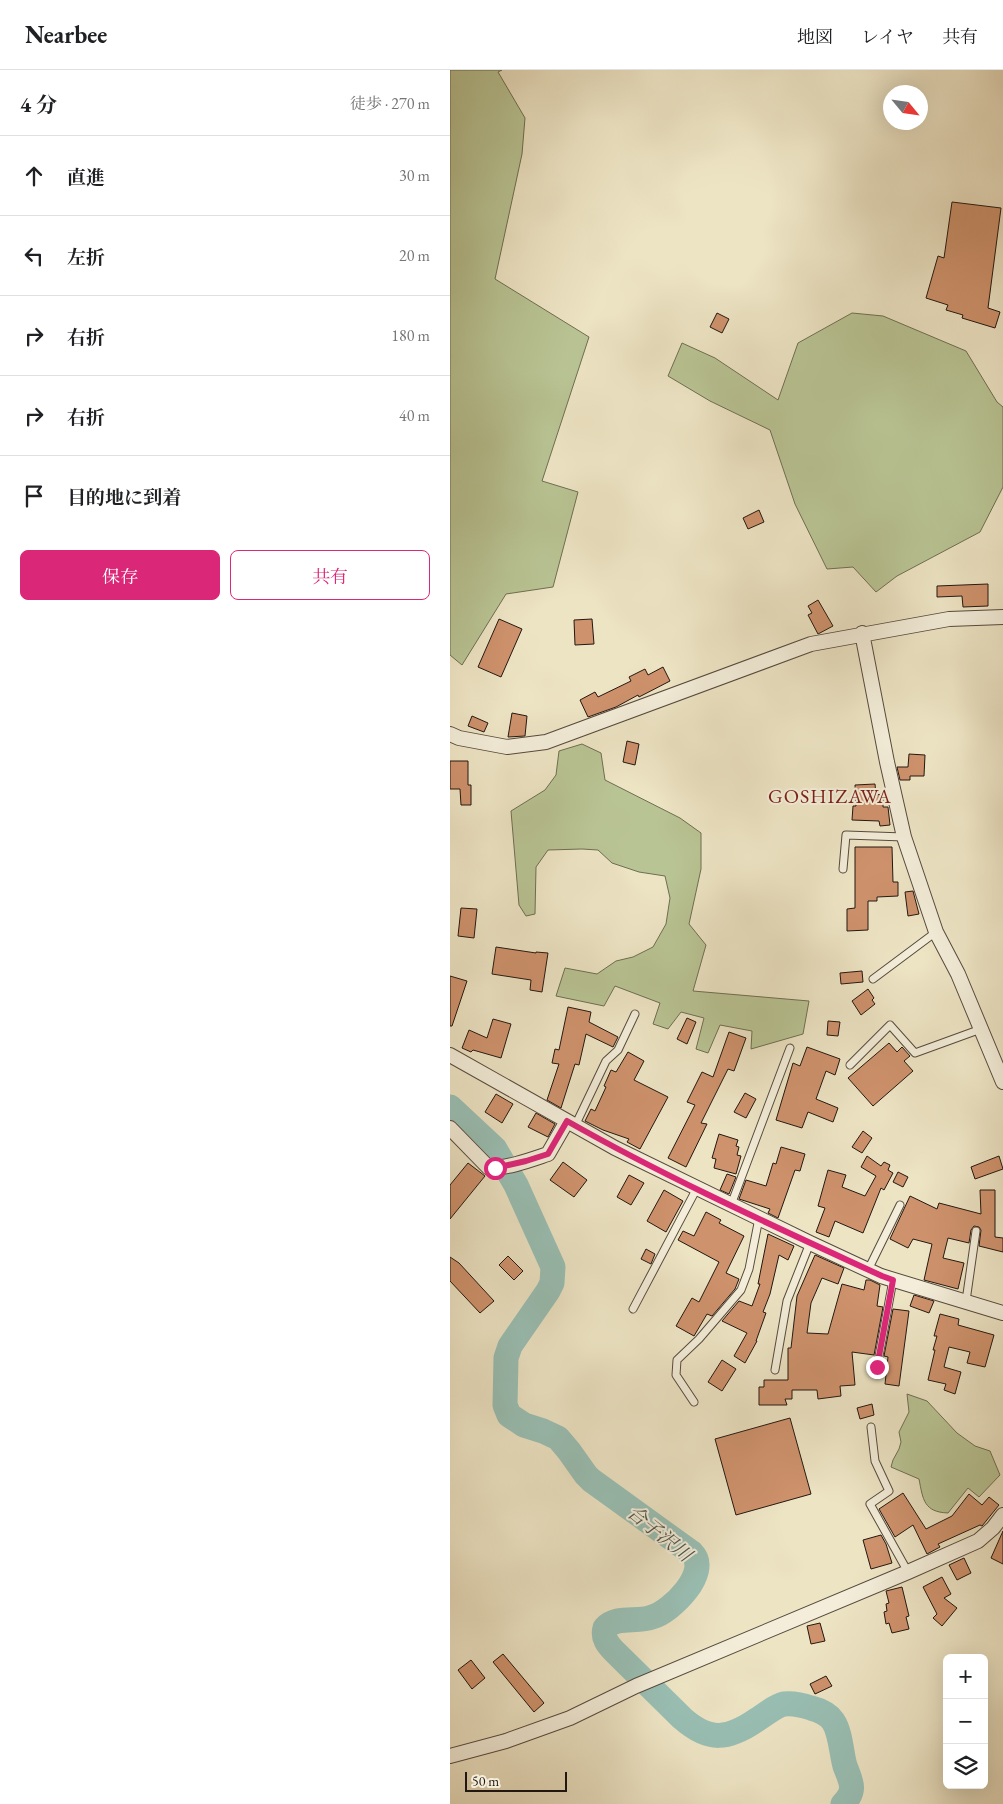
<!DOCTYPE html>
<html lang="ja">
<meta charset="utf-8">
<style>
body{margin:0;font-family:"EB Garamond","Noto Serif JP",serif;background:#f2f2f2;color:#202124}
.controls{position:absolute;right:15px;bottom:15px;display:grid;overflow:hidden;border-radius:8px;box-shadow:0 5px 20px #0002}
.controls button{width:45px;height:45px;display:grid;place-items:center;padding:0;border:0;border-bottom:1px solid #e0e0e0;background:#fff;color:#202124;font:25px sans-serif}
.compass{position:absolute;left:433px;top:15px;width:45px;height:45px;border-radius:50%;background:#fff;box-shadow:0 5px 20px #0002;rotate:119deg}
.scale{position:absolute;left:15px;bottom:12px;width:102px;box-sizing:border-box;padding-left:5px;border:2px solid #231711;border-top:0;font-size:14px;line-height:18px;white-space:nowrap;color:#231711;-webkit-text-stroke:4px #f3edd9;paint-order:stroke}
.stop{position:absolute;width:15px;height:15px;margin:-11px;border:4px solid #db2777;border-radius:50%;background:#fff}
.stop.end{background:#db2777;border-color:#fff;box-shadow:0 1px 5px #0008}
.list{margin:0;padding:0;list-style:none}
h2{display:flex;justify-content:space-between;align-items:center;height:65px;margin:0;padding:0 20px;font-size:21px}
h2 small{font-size:16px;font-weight:400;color:#757577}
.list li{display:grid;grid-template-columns:32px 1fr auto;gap:15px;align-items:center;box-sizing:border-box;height:80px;padding:0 20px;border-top:1px solid #e0e0e0}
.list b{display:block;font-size:19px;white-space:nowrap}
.list em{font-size:16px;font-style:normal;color:#757577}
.actions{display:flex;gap:10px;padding:15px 20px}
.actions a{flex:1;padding:11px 0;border:1px solid #db2777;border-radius:8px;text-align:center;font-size:18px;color:#db2777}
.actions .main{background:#db2777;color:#fff}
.icon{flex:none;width:28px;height:28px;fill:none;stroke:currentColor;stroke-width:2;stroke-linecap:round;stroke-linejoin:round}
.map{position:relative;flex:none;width:553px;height:1734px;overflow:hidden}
header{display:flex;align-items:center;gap:30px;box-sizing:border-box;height:70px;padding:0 25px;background:#fff;border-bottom:1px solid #e0e0e0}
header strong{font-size:24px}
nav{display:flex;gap:28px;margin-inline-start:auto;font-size:18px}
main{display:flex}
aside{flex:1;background:#fff}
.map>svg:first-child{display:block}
</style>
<header>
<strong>Nearbee</strong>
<nav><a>地図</a><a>レイヤ</a><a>共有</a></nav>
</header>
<main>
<aside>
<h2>4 分<small>徒歩 · 270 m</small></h2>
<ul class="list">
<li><svg class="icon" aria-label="ahead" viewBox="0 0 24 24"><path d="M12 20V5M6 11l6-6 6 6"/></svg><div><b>直進</b></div><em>30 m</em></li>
<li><svg class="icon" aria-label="left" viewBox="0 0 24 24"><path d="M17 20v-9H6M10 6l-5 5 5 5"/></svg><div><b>左折</b></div><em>20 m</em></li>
<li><svg class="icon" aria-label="right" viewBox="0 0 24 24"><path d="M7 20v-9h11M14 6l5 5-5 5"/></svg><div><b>右折</b></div><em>180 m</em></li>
<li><svg class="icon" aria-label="right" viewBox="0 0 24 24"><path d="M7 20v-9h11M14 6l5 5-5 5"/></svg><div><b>右折</b></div><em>40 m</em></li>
<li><svg class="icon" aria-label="arrive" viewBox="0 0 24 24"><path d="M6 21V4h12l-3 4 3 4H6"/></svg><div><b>目的地に到着</b></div></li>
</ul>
<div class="actions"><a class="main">保存</a><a>共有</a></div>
</aside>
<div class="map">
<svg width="553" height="1734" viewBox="0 0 553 1734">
<rect width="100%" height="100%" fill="#ede4c4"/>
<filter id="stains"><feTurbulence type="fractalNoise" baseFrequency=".004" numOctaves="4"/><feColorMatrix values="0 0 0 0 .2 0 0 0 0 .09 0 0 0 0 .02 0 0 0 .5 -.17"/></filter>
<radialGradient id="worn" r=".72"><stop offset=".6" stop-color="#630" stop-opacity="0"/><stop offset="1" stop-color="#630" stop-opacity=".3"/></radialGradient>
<path fill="#b9c494" stroke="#6e6e52" d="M0,0H52L48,2L75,48L72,84L45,209L139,267L92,411L128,422L103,517L56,524L12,595L0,585Z
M402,243L433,246L516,281L547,332L553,337V417L530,462L447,506L426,522L403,497L377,499L345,434L320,360L260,331L218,306L232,273L265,288L328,330L348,273Z
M132,674L151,683L155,710L230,748L251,763V799L239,854L256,875L243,921L359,931L353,964L301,979L302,961L270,955L258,983L246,979L254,948L231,942L218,959L203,954L210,933L165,916L154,936L106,926L115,898L147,904L166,891L183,887L203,877L216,854L220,828L215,806L189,802L162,793L148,780L132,779L98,780L86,797L85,844L76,846L69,835L61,741L95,720L106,705L109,681Z
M457,1324L477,1331L507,1363L525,1376L540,1381L550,1405L529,1427L518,1418L498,1443C474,1442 473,1430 469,1409L441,1397L443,1390L449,1379L451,1372L449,1362L459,1342Z"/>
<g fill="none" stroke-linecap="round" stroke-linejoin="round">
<path stroke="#99bfb4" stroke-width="25" d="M0,1037L45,1079L66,1115L103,1197L102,1213L98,1221L60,1276L56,1288L55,1335L59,1345L74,1355L93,1361L108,1368L119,1381L136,1405L141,1410L242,1483C261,1502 221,1542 202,1547C187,1553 167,1545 155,1558C152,1568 158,1575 165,1582L232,1648C259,1672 278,1670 308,1649C316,1644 325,1636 334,1634C343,1633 352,1635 361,1638C369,1640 378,1644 383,1651C391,1663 391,1682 395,1696C401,1712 407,1720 393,1734"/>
</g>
<path fill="#ce926c" stroke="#231711" d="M502,132L551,138L538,238L550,242L545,258L512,248L513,245L496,240L498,235L476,228L488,186L494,188Z
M267,243L279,249L272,263L260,257Z
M309,440L314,452L298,459L293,448Z
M538,514V536L513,537L512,526L487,527V516Z
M368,530L383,556L368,564L358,545L362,543L358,536Z
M49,549L72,559L51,607L28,597Z
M142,549L144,574L125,575L124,550Z
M213,597L220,611L189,627L188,625L166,637L138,647L130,630L145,622L148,627L181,611L179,607L195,599L198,605Z
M62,643L77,646L75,666L58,667Z
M22,646L38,653L34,662L18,656Z
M177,671L189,674L185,695L173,692Z
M459,684L475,685L474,706H460V710H450L447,697H458Z
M0,691H18V715H21V735H11L10,719H0Z
M425,714L426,725L433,724V737H438L440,755L430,756L429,751L402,750L403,736H406L405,715Z
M405,777H442L443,812H448V826L427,827V831H418V860L397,861V839L405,838Z
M463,821L469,844L458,846L455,822Z
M11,838L27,839L24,868L8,866Z
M46,877L86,883V882L98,883L92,922L80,920L81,910L42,904Z
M412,901L413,912L391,914L390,903Z
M0,906L17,911L2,956H0Z
M418,919L424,928L422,930L425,934L411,945L402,931Z
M118,937L141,942L139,952L168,967L163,977L136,964L129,995L125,994L111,1038L97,1030L109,994L102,993L105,979L109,980Z
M237,948L246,952L237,974L227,969Z
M43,949L61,954L51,988L23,980L21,982L12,978L19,960L37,968Z
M378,951L390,952L388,966L377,965Z
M279,962L296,968L284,1001L278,999L251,1053L257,1054L236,1097L218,1088L245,1035L237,1032L252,1002L263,1007Z
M439,973L447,982L452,977L460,986L454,991L463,1001L423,1036L398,1008Z
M357,977L390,989L385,1005L376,1001L366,1029L388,1038L383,1052L358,1042L352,1058L326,1050L343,993L350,996Z
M178,982L194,991L184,1010L218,1027L190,1079L177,1072L179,1069L153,1060L135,1051L141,1039L145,1041L156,1017L154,1016L161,1000L166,1002Z
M295,1023L306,1029L296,1048L284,1042Z
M46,1024L63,1034L52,1053L35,1042Z
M86,1043L105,1054L98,1067L78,1057Z
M413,1061L422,1068L412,1083L402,1077Z
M269,1064L288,1070L286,1076L289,1077L287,1085L291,1086L286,1104L264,1098L266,1089L262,1088Z
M331,1077L355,1084L350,1101L345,1100L328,1148L318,1143L320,1139L289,1129L296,1110L316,1116L323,1093L326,1094Z
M417,1086L431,1096L434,1092L440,1095L438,1100L443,1103L434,1120L431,1118L413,1163L385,1151L379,1167L366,1162L375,1138L368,1136L378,1100L396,1105L392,1117L415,1126L426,1106L411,1097Z
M549,1086L553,1099L525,1109L521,1097Z
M113,1092L137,1110L124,1127L100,1110Z
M18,1093L35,1106L0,1149V1115Z
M448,1102L458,1107L453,1117L443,1112Z
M277,1104L286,1107L279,1124L270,1120Z
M179,1105L194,1113L181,1135L167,1127Z
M214,1120L233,1131L216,1162L197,1151Z
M530,1120H545V1167L553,1168V1182L529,1176L531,1160L529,1157L524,1156L521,1160L519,1173L498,1168L493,1188L514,1193L508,1219L474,1210L482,1174L463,1169L458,1178L440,1169L460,1126L487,1139L489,1133L531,1144Z
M256,1142L271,1150L269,1153L294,1166L276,1203L289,1209L285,1219L262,1246L257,1244L244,1266L226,1256L242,1228L249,1232L269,1192L228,1170L233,1161L244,1166Z
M318,1164L344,1176L338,1190L329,1185L320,1224L313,1242L316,1243L306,1271H307L295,1293L284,1286L297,1263L272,1251L289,1231L302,1236L310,1214H308Z
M196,1179L205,1184L201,1194L191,1189Z
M365,1185L394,1198L388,1214L372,1208L361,1233L357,1263L378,1264L392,1214L414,1220L416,1210H420L430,1215L427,1236L433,1237L424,1285L402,1282L405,1315L390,1316L391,1326L368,1329L367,1320H342V1329H335L337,1335H309V1317H314V1310H338V1278H341L347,1226Z
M58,1186L73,1201L64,1210L49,1195Z
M0,1187L9,1193L44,1231L30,1243L0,1211Z
M464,1225L484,1231L479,1243L460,1236Z
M443,1239L459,1241L449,1316L435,1314L438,1287L434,1286Z
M490,1244L509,1249L508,1255L544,1265L535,1297L517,1293L520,1282L499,1277L494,1297L511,1302L505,1324L494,1320L496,1314L478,1310L485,1280H483L487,1266H484Z
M272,1290L286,1299L272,1321L258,1312Z
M422,1334L424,1345L410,1349L407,1338Z
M340,1348L361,1424L286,1445L265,1369Z
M453,1423L476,1459L502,1446L519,1424L532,1435L539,1427L549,1435L532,1456L530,1455L488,1474L490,1477L477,1484L463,1455L445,1467L429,1439Z
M553,1461V1494L541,1488Z
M431,1465L436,1474L442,1493L421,1499L413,1470Z
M514,1488L521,1503L507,1510L499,1495Z
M492,1507L501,1524L494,1528L507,1538L492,1556L483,1548L487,1544L473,1517Z
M452,1517L459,1546L456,1547L459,1559L442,1563L439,1553L436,1554L434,1542L437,1541L436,1534L439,1533L436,1521Z
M370,1553L375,1571L361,1574L357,1556Z
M53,1584L94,1633L84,1642L43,1592Z
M21,1590L35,1608L22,1619L8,1600Z
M376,1606L382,1616L365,1624L360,1614Z"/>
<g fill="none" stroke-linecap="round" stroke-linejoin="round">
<g stroke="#564a3e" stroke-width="9">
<path id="lane" d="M393,799L396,765L454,767
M423,909L486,862
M400,995L440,955L465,983L531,959
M125,1056L156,991L168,980L185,944
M281,1135L340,978
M418,1200L450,1135
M516,1231L526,1161
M183,1239L247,1118
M427,1297L443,1210
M325,1300L337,1231L360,1173
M244,1332L226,1305L227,1290L249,1269L291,1220L299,1199L309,1148
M421,1357L425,1391L439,1421L420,1434L458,1502"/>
</g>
<g stroke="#564a3e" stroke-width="16">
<path id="street" d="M412,563L437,692L454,767L486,862L508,904L553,1012
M0,664L9,668L57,677L96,672L361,574L499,549L553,547
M0,985L165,1078L360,1173L431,1206L553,1243
M0,1058L39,1098C59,1098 80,1090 98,1084L117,1051
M0,1686L56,1671L120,1648L186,1616L458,1502L528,1471L543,1458L553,1445"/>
</g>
<use href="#lane" stroke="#f3edd9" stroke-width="7"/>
<use href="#street" stroke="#f3edd9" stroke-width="14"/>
</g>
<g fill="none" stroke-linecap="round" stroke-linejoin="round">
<path stroke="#db2777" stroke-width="6" d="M45,1098L76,1091L98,1084L117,1051C219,1109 326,1157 432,1206L443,1210L427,1297"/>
</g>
<g text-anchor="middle" stroke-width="4" stroke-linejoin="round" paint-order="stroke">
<g font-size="19" font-style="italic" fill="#4c524a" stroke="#f3edd9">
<text transform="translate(210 1463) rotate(39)" y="7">合子沢川</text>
</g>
<g font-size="20" letter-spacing="1" fill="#7a1f14" stroke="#f3edd9">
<text x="380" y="733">GOSHIZAWA</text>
</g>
</g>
<rect width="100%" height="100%" filter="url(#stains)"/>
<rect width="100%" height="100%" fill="url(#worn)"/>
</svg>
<div class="controls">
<button>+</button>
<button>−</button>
<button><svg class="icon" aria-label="layers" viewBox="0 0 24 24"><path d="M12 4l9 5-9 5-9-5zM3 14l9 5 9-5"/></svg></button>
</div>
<svg class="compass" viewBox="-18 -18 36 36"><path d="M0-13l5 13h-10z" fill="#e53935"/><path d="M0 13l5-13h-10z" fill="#757577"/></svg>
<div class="scale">50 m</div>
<div class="stop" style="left:45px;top:1098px"></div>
<div class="stop end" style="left:427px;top:1297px"></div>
</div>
</main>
